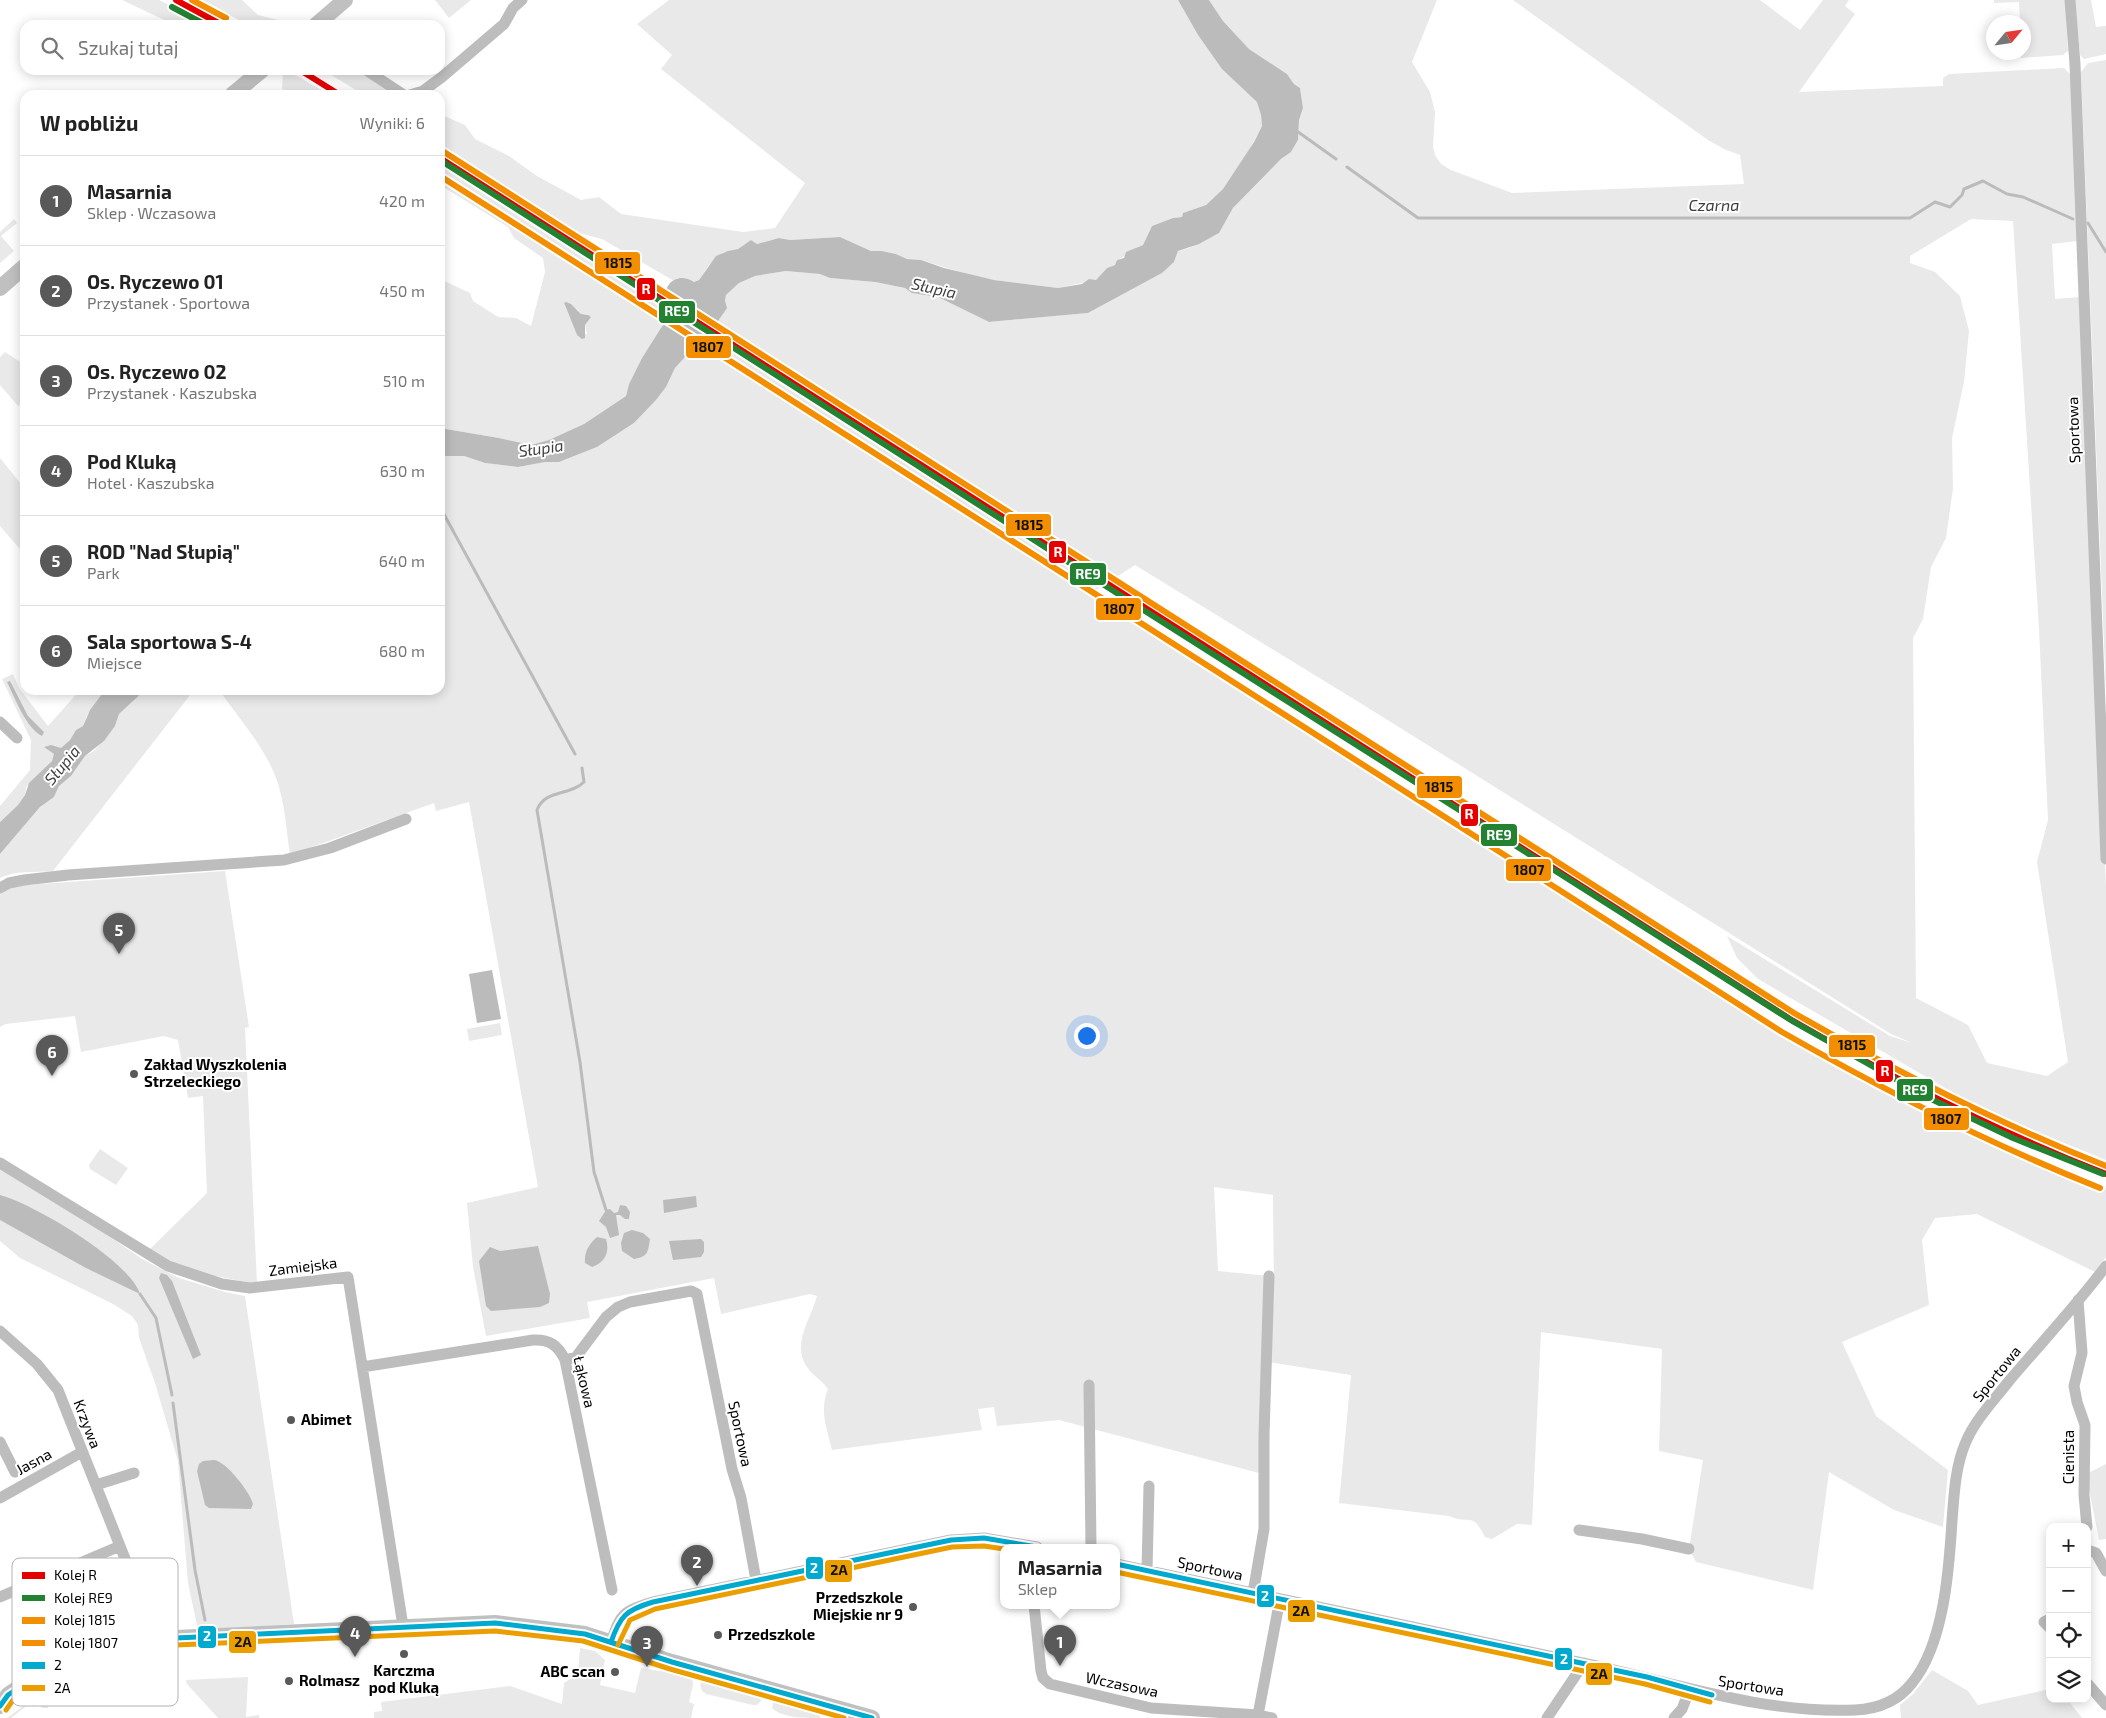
<!DOCTYPE html>
<html lang="pl">
<meta charset="utf-8">
<style>
body{margin:0;font-family:"Exo 2",sans-serif;background:#f6f6f6;color:#222}
.controls{position:absolute;right:15px;bottom:15px;display:grid;overflow:hidden;border-radius:10px;box-shadow:0 2px 12px #0003}
.controls button{width:45px;height:45px;display:grid;place-items:center;padding:0;border:0;border-bottom:1px solid #e0e0e0;background:#fff;color:#222;font:25px sans-serif}
.compass{position:absolute;left:1986px;top:15px;width:45px;height:45px;border-radius:50%;background:#fff;box-shadow:0 2px 12px #0003;rotate:61deg}
.you{position:absolute;left:1086px;top:1035px;width:18px;height:18px;margin:-12px;border:4px solid #fff;border-radius:50%;background:#1a73e8;box-shadow:0 0 0 8px #1a73e833}
.badge{display:grid;place-items:center;width:32px;height:32px;border-radius:50%;background:#595959;color:#fff;font-size:16px;font-weight:700}
.pin{position:absolute;translate:-50% -41px;filter:drop-shadow(0 1px 2px #0008)}
.pin::after{content:'';position:absolute;top:26px;width:18px;height:15px;background:inherit;clip-path:polygon(0 0,100% 0,50% 100%)}
.popup{position:absolute;left:1000px;top:1544px;width:120px;height:65px;box-sizing:border-box;display:grid;place-content:center;border-radius:10px;background:#fff;filter:drop-shadow(0 1px 4px #0005);font-size:16px;white-space:nowrap;color:#767676}
.popup b{font-size:19px;color:#222}
.popup::after{content:'';position:absolute;left:50%;top:100%;margin-left:-10px;border:10px solid transparent;border-top-color:#fff}
.list{margin:0;padding:0;list-style:none}
h2{display:flex;justify-content:space-between;align-items:center;height:65px;margin:0;padding:0 20px;font-size:21px}
h2 small{font-size:16px;font-weight:400;color:#767676}
.list li{display:grid;grid-template-columns:32px 1fr auto;gap:15px;align-items:center;box-sizing:border-box;height:90px;padding:0 20px;border-top:1px solid #e0e0e0}
.list b{display:block;font-size:19px;white-space:nowrap}
.list p{margin:0;font-size:16px;white-space:nowrap;color:#767676}
.list em{font-size:16px;font-style:normal;color:#767676}
.icon{flex:none;width:28px;height:28px;fill:none;stroke:currentColor;stroke-width:2;stroke-linecap:round;stroke-linejoin:round}
.map{position:relative;flex:none;width:2106px;height:1718px;overflow:hidden}
.search{position:absolute;background:#fff;box-shadow:0 2px 12px #0003;left:20px;top:20px;width:425px;height:55px;display:flex;align-items:center;gap:12px;box-sizing:border-box;padding:0 18px;border-radius:15px;color:#767676;font-size:19px}
.panel{position:absolute;background:#fff;box-shadow:0 2px 12px #0003;left:20px;top:90px;width:425px;height:605px;border-radius:15px}
.map>svg:first-child{display:block}
</style>
<div class="map">
<svg width="2106" height="1718" viewBox="0 0 2106 1718">
<rect width="100%" height="100%" fill="#fff"/>
<path fill="#e9e9e9" fill-rule="evenodd" d="M122,0H159L209,25H175Z
M202,0H242L258,15L278,20L287,25H248Z
M435,0H471L449,18Z
M669,0H1178L1198,35L1222,68L1258,102L1261,115L1262,126L1248,152L1223,189L1206,205L1183,213L1182,217L1173,218L1152,226L1143,245C1132,248 1127,256 1117,260L1115,265L1107,268L1096,280L1058,288L994,280L970,275L921,260L907,259L896,254L882,251H871L840,237L790,240L779,238L757,244L751,240L738,249L722,253L709,265L699,280L694,282L677,278L674,281L602,239L579,233L440,144V114L465,125L475,139L509,156L537,176L581,200L599,197L621,214L743,232L775,228L805,183L661,69L672,55L637,24Z
M1209,0H1437L1412,62L1430,92L1435,112L1433,146L1435,155L1441,164L1451,170L1512,193L1744,184L1740,155L1724,149L1708,140L1513,0H1760L1800,30L1823,0H1849L1845,6L1855,14L1799,92L1943,86V78L1949,74L2064,68L2071,75L2077,241L2052,244L2055,299L2080,297L2106,887V1160L2044,1135L1959,1096L1758,979L1737,958L1727,936L1890,1036L1912,1043L1891,1034L1357,701L1135,565L1095,591L1165,639L1219,673L1319,743L1583,903L1759,1014L1842,1064L1916,1106L2014,1151L2106,1188V1257L2095,1272L1977,1214L1935,1218L1922,1240L1929,1305L1842,1342L1876,1416L1948,1470L1943,1527L1894,1510L1829,1472L1813,1590L1696,1562L1689,1549L1703,1460L1659,1451L1662,1349L1541,1332L1532,1525L1517,1524L1492,1539L1485,1537C1471,1510 1472,1526 1449,1516L1339,1503L1351,1375L1269,1362L1274,1296L1273,1195L1214,1187L1218,1271L1269,1276L1259,1473L1059,1420L997,1426L994,1407L978,1409L982,1430L832,1450C827,1428 819,1411 828,1389C822,1380 814,1377 807,1367C791,1344 811,1319 817,1296L810,1294L721,1314L714,1278L587,1302L590,1318L486,1336L473,1267L467,1203L538,1187L469,802L436,811L434,803L290,855C286,829 285,800 275,775C262,744 238,717 219,690H440V456H464L485,463L518,467L545,462H559L597,447L634,423L656,400L666,387L675,368L685,357L692,344L725,301L726,295L739,283L755,276L786,271L820,274L830,278L875,282L905,288L913,293L938,297L989,322L1088,313L1162,273L1174,262L1178,251L1189,248L1219,233L1233,208L1281,159L1291,152L1298,140L1299,120L1303,108L1300,88L1294,84L1287,74L1249,49L1223,21ZM1971,219L2013,221L2039,629L2048,820L2037,862L2068,1062L2047,1076L1987,1063L1968,1025L1916,998L1913,638L1923,619L1931,567L1946,538L1953,488L1952,438L1964,382L1969,331L1960,296L1935,272L1910,263V256Z
M1994,0H2065L2068,51L2063,55L2021,58V53L2024,52V22H2020L2019,2L1994,3Z
M2075,0H2091L2096,27L2106,26V54L2084,59L2080,55Z
M2106,60V694L2081,72L2088,63Z
M283,70L299,77L330,95H292L282,89Z
M323,70H357L395,95H364Z
M440,163L647,294V298L673,314L661,329L642,358L629,384L626,396L584,424L549,440L531,445L499,438L440,428V279L470,293L473,301L498,317L516,318L531,326L545,272L543,258L514,238L508,227L440,185ZM564,304L578,310L581,314L588,315L585,325L587,334L577,335Z
M14,219L17,223L1,236L14,251L0,263V232Z
M5,352L22,363L25,372V408L22,404L18,406L0,385V357Z
M0,458L25,489V555L0,526Z
M13,674L19,688L48,726L80,690H105L87,715L83,726L76,730L70,740L55,754L52,761L26,787L25,795L18,805L0,822V806L30,770L31,740L2,679Z
M145,690H194L53,871C35,873 16,870 0,878V854L40,807L54,797L59,786L71,776L85,756L94,751L115,726L119,714Z
M225,871L249,1027L245,1028L257,1284L209,1275L171,1264L148,1251L207,1193L203,1096L188,1098L178,1040L164,1036L81,1052L75,1016L6,1024L0,1027V892L7,888L26,885Z
M500,1023L502,1035L469,1041L467,1029Z
M100,1149L128,1168L116,1185L90,1169L89,1165Z
M0,1169L71,1210L142,1259L179,1278L225,1292L245,1296L294,1624L198,1630L188,1583L178,1461L155,1383L139,1338L138,1325L132,1316L113,1304L20,1258L0,1241Z
M2106,1464V1539L2099,1540L2086,1474Z
M580,1648L595,1651L605,1660L600,1685L635,1693L641,1668L692,1676L693,1685L689,1702L694,1704L691,1718H374V1712L382,1711L381,1702L510,1686L562,1704L564,1683L578,1674Z
M1932,1670L1968,1691L1978,1705L2050,1689V1699H2067L2082,1718H1901L1900,1705L1913,1694Z
M248,1677L246,1717L259,1715V1718H218L187,1684L186,1680Z
M705,1677L761,1695V1701L757,1705H753L706,1694L702,1691L700,1685Z
M42,1692L49,1702L48,1708H42L38,1703L33,1707L29,1704L11,1718H7Z
M774,1699L821,1710L820,1718C805,1718 782,1718 772,1708Z"/>
<path fill="#bbb" d="M1178,0H1209L1223,21L1249,49L1287,74L1294,84L1300,88L1303,108L1299,120L1298,140L1291,152L1281,159L1233,208L1219,233L1199,244L1178,251L1174,262L1162,273L1088,313L989,322L938,297L912,293L905,288L875,282L830,278L820,274L786,271L755,276L739,283L726,295L725,301L727,308L718,321L699,336L692,344L685,357L675,368L666,387L656,400L634,423L597,447L559,462H545L518,467L485,463L464,456H440V428L499,438L531,445L549,440L584,424L626,396L629,384L642,358L661,328L673,314L666,290C671,277 683,275 694,282L699,280L716,256L728,251L738,249L751,240L757,244L779,238L790,240L840,237L871,251H882L896,254L907,259L921,260L944,268L994,280L1058,288L1082,284L1089,279L1096,280L1107,268L1115,265L1117,260L1124,258L1126,252L1143,245L1152,226L1173,218L1182,217L1183,213L1206,205L1223,189L1254,142L1262,126L1261,115L1257,102L1222,69L1198,35Z
M566,302L571,304L581,314L588,315L591,317L585,325V338L582,339L577,335L564,303Z
M10,681L28,716L44,732L42,736C26,728 15,698 7,682Z
M105,690H145L119,714L115,726L104,741L85,756L71,776L59,786L54,797L40,807L0,854V822L18,805L25,795L29,783L52,761L54,754L44,747L51,745L61,748L70,740L76,730L83,726L90,710Z
M492,970L501,1019L477,1023L469,974Z
M0,1195C34,1204 130,1261 140,1294L86,1268L0,1220Z
M696,1196L697,1207L664,1213L663,1200Z
M620,1205L626,1206L630,1212L629,1219H625L620,1215H616L619,1235L610,1238L606,1227L599,1221L606,1210L610,1209L614,1213L618,1212Z
M632,1230L643,1233L650,1239C648,1252 648,1257 634,1259L622,1251L621,1243L624,1233Z
M597,1237L606,1239C610,1253 605,1262 592,1267L585,1263C584,1252 589,1244 597,1237Z
M701,1239L704,1242V1252L701,1257L673,1260L669,1241Z
M538,1246L550,1294L549,1303L540,1307L491,1311L486,1306L479,1261L490,1247L500,1251Z
M161,1273L167,1275L172,1281L201,1355L193,1359L159,1278Z
M214,1460C226,1461 250,1492 253,1504L251,1509L209,1508L205,1505L197,1471L199,1464L203,1461Z"/>
<path fill="#fff" d="M665,288L703,312L719,322L718,324L706,334L671,313Z"/>
<g fill="none" stroke-linecap="round" stroke-linejoin="round">
<path stroke="#bbb" stroke-width="3" d="M1294,129L1336,159
M1347,167L1418,218H1910L1935,202L1950,207L1962,195L1964,189L1983,181L2007,194L2023,197L2073,219
M2088,223L2106,252
M440,507L575,754
M582,768L584,782C570,796 545,789 537,810L580,1062L594,1172L606,1210
M140,1294L156,1318L172,1395
M173,1403L195,1570L205,1620"/>
<path stroke="#bdbdbd" stroke-width="11" d="M2070,0L2075,64L2106,859
M366,70L404,95
M410,95L423,91L442,77L504,24L513,8L522,0
M0,722L17,738
M0,888L9,883L24,880L68,875L284,860L330,848L406,819
M0,1163L168,1266L222,1284L250,1288L348,1277L403,1626
M2078,1300L2082,1353L2074,1386L2077,1402L2085,1425L2084,1495L2087,1527
M0,1331L37,1364L58,1390L120,1546L0,1597
M565,1360L576,1357L606,1317L618,1307L630,1302L691,1291L697,1294L732,1469L741,1498L756,1580
M362,1367L533,1340C549,1339 558,1345 565,1360L612,1590
M1089,1385L1091,1547
M0,1442L15,1472
M96,1485L134,1473
M0,1498L82,1452
M1579,1530L1642,1539L1689,1549
M120,1546L138,1591
M2087,1550L2096,1553L2106,1571
M1116,1564C1273,1597 1430,1630 1587,1664C1676,1683 1763,1714 1855,1710C1878,1709 1898,1701 1912,1683C1944,1644 1949,1570 1952,1521C1954,1496 1955,1468 1965,1444C1974,1421 1994,1400 2009,1381C2041,1343 2076,1306 2106,1266
M1147,1571L1149,1486
M1253,1593L1264,1529V1435L1269,1276
M1034,1605L1041,1671L1043,1678L1050,1684L1151,1708L1258,1715L1272,1718
M2050,1619L2044,1622L2050,1628
M611,1642C621,1613 623,1611 653,1602L951,1540L984,1538L1037,1547
M2087,1683L2106,1705
M1258,1715L1280,1599
M1547,1718L1584,1663
M1674,1718L1682,1709L1690,1689"/>
<path stroke="#c0c0c0" stroke-width="16" d="M316,25L345,0
M232,95L262,70
M0,288L25,266
M0,1706L8,1695L56,1663L92,1649L117,1643L176,1638L495,1623L585,1634L672,1662L872,1718"/>
<g stroke="#fff" stroke-width="9">
<path id="bus-1" d="M1116,1564L1647,1677L1712,1695
M611,1642C620,1616 626,1610 653,1602L951,1540L984,1538L1037,1547
M0,1706L8,1695L56,1663L92,1649L117,1643L176,1638L495,1623L585,1634L672,1662L872,1718"/>
</g>
<g stroke="#fff" stroke-width="9">
<path id="bus-2" d="M1116,1572L1645,1684L1710,1702
M618,1645L630,1620L655,1609L952,1547L984,1546L1004,1549
M6,1710L13,1700L59,1670L94,1656L118,1650L176,1645L495,1631L583,1641L670,1669L844,1718"/>
</g>
<use href="#bus-1" stroke="#00a9ce" stroke-width="5"/>
<use href="#bus-2" stroke="#eb9e00" stroke-width="5"/>
<g stroke="#fff" stroke-width="10">
<path id="rail-1" d="M176,0L222,25
M300,70L340,95
M440,158L1790,1019C1892,1078 1996,1131 2106,1174"/>
</g>
<g stroke="#fff" stroke-width="10">
<path id="rail-2" d="M172,7L206,25
M440,160L1123,597L1794,1022L1927,1097L2013,1138L2103,1174"/>
</g>
<g stroke="#fff" stroke-width="10">
<path id="rail-3" d="M192,0L226,18
M444,152L1794,1013C1895,1071 1998,1123 2106,1166"/>
</g>
<g stroke="#fff" stroke-width="10">
<path id="rail-4" d="M440,176L1782,1032C1885,1091 1990,1144 2100,1188"/>
</g>
<use href="#rail-1" stroke="#e50000" stroke-width="6"/>
<use href="#rail-2" stroke="#238132" stroke-width="6"/>
<use href="#rail-3" stroke="#f28e00" stroke-width="6"/>
<use href="#rail-4" stroke="#f28e00" stroke-width="6"/>
</g>
<g fill="#595959" stroke="#fff" stroke-width="2">
<circle cx="134" cy="1074" r="5"/>
<circle cx="291" cy="1420" r="5"/>
<circle cx="913" cy="1607" r="5"/>
<circle cx="718" cy="1635" r="5"/>
<circle cx="404" cy="1654" r="5"/>
<circle cx="615" cy="1672" r="5"/>
<circle cx="289" cy="1681" r="5"/>
</g>
<g text-anchor="middle" stroke-width="4" stroke-linejoin="round" paint-order="stroke">
<g font-size="15" fill="#000" stroke="#fff">
<text transform="translate(2074 430) rotate(-92)" y="5">Sportowa</text>
<text transform="translate(303 1267) rotate(-7)" y="5">Zamiejska</text>
<text transform="translate(1997 1374) rotate(-51)" y="5">Sportowa</text>
<text transform="translate(584 1382) rotate(77)" y="5">Łąkowa</text>
<text transform="translate(87 1424) rotate(69)" y="5">Krzywa</text>
<text transform="translate(740 1434) rotate(78)" y="5">Sportowa</text>
<text transform="translate(2069 1457) rotate(-90)" y="5">Cienista</text>
<text transform="translate(34 1462) rotate(-29)" y="5">Jasna</text>
<text transform="translate(1210 1569) rotate(12)" y="5">Sportowa</text>
<text transform="translate(1122 1685) rotate(12)" y="5">Wczasowa</text>
<text transform="translate(1751 1686) rotate(9)" y="5">Sportowa</text>
</g>
<g font-size="15" font-weight="bold" fill="#000" stroke="#fff" text-anchor="start">
<text x="144" y="1070">Zakład Wyszkolenia<tspan x="144" dy="17">Strzeleckiego</tspan></text>
<text x="301" y="1425">Abimet</text>
<text x="903" y="1603" text-anchor="end">Przedszkole<tspan x="903" dy="17">Miejskie nr 9</tspan></text>
<text x="728" y="1640">Przedszkole</text>
<text x="404" y="1676" text-anchor="middle">Karczma<tspan x="404" dy="17">pod Kluką</tspan></text>
<text x="605" y="1677" text-anchor="end">ABC scan</text>
<text x="299" y="1686">Rolmasz</text>
</g>
<g font-size="16" font-style="italic" fill="#3f3f3f" stroke="#fff">
<text x="1714" y="211">Czarna</text>
<text transform="translate(934 288) rotate(13)" y="6">Słupia</text>
<text transform="translate(541 448) rotate(-8)" y="6">Słupia</text>
<text transform="translate(62 765) rotate(-50)" y="6">Słupia</text>
</g>
</g>
<rect x="12" y="1558" width="166" height="148" rx="8" fill="#fff" stroke="#b2b2b2" stroke-width="1"/>
<rect x="22" y="1572" width="23" height="7" fill="#e50000"/>
<rect x="22" y="1595" width="23" height="6" fill="#238132"/>
<rect x="22" y="1617" width="23" height="7" fill="#f28e00"/>
<rect x="22" y="1640" width="23" height="6" fill="#f28e00"/>
<rect x="22" y="1662" width="23" height="7" fill="#00a9ce"/>
<rect x="22" y="1685" width="23" height="6" fill="#eb9e00"/>
<g font-size="14" fill="#000">
<text x="54" y="1580">Kolej R</text>
<text x="54" y="1603">Kolej RE9</text>
<text x="54" y="1625">Kolej 1815</text>
<text x="54" y="1648">Kolej 1807</text>
<text x="54" y="1670">2</text>
<text x="54" y="1693">2A</text>
</g>
<g stroke="#fff" stroke-width="2">
<rect x="594" y="251" width="47" height="24" rx="5" fill="#f28e00"/>
<rect x="636" y="277" width="20" height="24" rx="5" fill="#e50000"/>
<rect x="658" y="300" width="38" height="24" rx="5" fill="#238132"/>
<rect x="685" y="335" width="47" height="24" rx="5" fill="#f28e00"/>
<rect x="1005" y="513" width="47" height="24" rx="5" fill="#f28e00"/>
<rect x="1048" y="540" width="19" height="24" rx="5" fill="#e50000"/>
<rect x="1069" y="562" width="38" height="24" rx="5" fill="#238132"/>
<rect x="1095" y="597" width="47" height="24" rx="5" fill="#f28e00"/>
<rect x="1416" y="775" width="47" height="24" rx="5" fill="#f28e00"/>
<rect x="1460" y="803" width="19" height="24" rx="5" fill="#e50000"/>
<rect x="1480" y="823" width="38" height="24" rx="5" fill="#238132"/>
<rect x="1505" y="858" width="47" height="24" rx="5" fill="#f28e00"/>
<rect x="1828" y="1034" width="48" height="24" rx="5" fill="#f28e00"/>
<rect x="1875" y="1059" width="19" height="24" rx="5" fill="#e50000"/>
<rect x="1896" y="1078" width="38" height="24" rx="5" fill="#238132"/>
<rect x="1923" y="1107" width="47" height="24" rx="5" fill="#f28e00"/>
<rect x="805" y="1556" width="19" height="24" rx="5" fill="#00a9ce"/>
<rect x="824" y="1559" width="29" height="24" rx="5" fill="#eb9e00"/>
<rect x="1256" y="1584" width="19" height="24" rx="5" fill="#00a9ce"/>
<rect x="1287" y="1599" width="29" height="24" rx="5" fill="#eb9e00"/>
<rect x="197" y="1625" width="20" height="24" rx="5" fill="#00a9ce"/>
<rect x="228" y="1630" width="29" height="24" rx="5" fill="#eb9e00"/>
<rect x="1554" y="1647" width="19" height="24" rx="5" fill="#00a9ce"/>
<rect x="1585" y="1662" width="28" height="24" rx="5" fill="#eb9e00"/>
</g>
<g font-size="14" text-anchor="middle" font-weight="bold" fill="#fff">
<text x="646" y="294">R</text>
<text x="677" y="316">RE9</text>
<text x="1058" y="557">R</text>
<text x="1088" y="579">RE9</text>
<text x="1469" y="819">R</text>
<text x="1499" y="840">RE9</text>
<text x="1885" y="1076">R</text>
<text x="1915" y="1095">RE9</text>
<text x="814" y="1573">2</text>
<text x="1265" y="1601">2</text>
<text x="207" y="1641">2</text>
<text x="1564" y="1664">2</text>
</g>
<g font-size="14" text-anchor="middle" font-weight="bold" fill="#111">
<text x="618" y="268">1815</text>
<text x="708" y="352">1807</text>
<text x="1029" y="530">1815</text>
<text x="1119" y="614">1807</text>
<text x="1439" y="792">1815</text>
<text x="1529" y="875">1807</text>
<text x="1852" y="1050">1815</text>
<text x="1946" y="1124">1807</text>
<text x="839" y="1575">2A</text>
<text x="1301" y="1616">2A</text>
<text x="243" y="1647">2A</text>
<text x="1599" y="1679">2A</text>
</g>
</svg>
<div class="controls">
<button>+</button>
<button>−</button>
<button><svg class="icon" aria-label="locate" viewBox="0 0 24 24"><circle cx="12" cy="12" r="6"/><path d="M12 2v4M12 18v4M2 12h4M18 12h4"/></svg></button>
<button><svg class="icon" aria-label="layers" viewBox="0 0 24 24"><path d="M12 4l9 5-9 5-9-5zM3 14l9 5 9-5"/></svg></button>
</div>
<svg class="compass" viewBox="-18 -18 36 36"><path d="M0-13l5 13h-10z" fill="#e53935"/><path d="M0 13l5-13h-10z" fill="#767676"/></svg>
<div class="you"></div>
<div class="pin badge" style="left:1060px;top:1666px">1</div>
<div class="popup"><b>Masarnia</b>Sklep</div>
<div class="pin badge" style="left:697px;top:1586px">2</div>
<div class="pin badge" style="left:647px;top:1667px">3</div>
<div class="pin badge" style="left:355px;top:1657px">4</div>
<div class="pin badge" style="left:119px;top:954px">5</div>
<div class="pin badge" style="left:52px;top:1076px">6</div>
<div class="search"><svg class="icon" aria-label="search" viewBox="0 0 24 24"><circle cx="10" cy="10" r="6"/><path d="M15 15l6 6"/></svg>Szukaj tutaj</div>
<section class="panel">
<h2>W pobliżu<small>Wyniki: 6</small></h2>
<ul class="list">
<li><span class="badge">1</span><div><b>Masarnia</b><p>Sklep · Wczasowa</p></div><em>420 m</em></li>
<li><span class="badge">2</span><div><b>Os. Ryczewo 01</b><p>Przystanek · Sportowa</p></div><em>450 m</em></li>
<li><span class="badge">3</span><div><b>Os. Ryczewo 02</b><p>Przystanek · Kaszubska</p></div><em>510 m</em></li>
<li><span class="badge">4</span><div><b>Pod Kluką</b><p>Hotel · Kaszubska</p></div><em>630 m</em></li>
<li><span class="badge">5</span><div><b>ROD &quot;Nad Słupią&quot;</b><p>Park</p></div><em>640 m</em></li>
<li><span class="badge">6</span><div><b>Sala sportowa S-4</b><p>Miejsce</p></div><em>680 m</em></li>
</ul>
</section>
</div>
